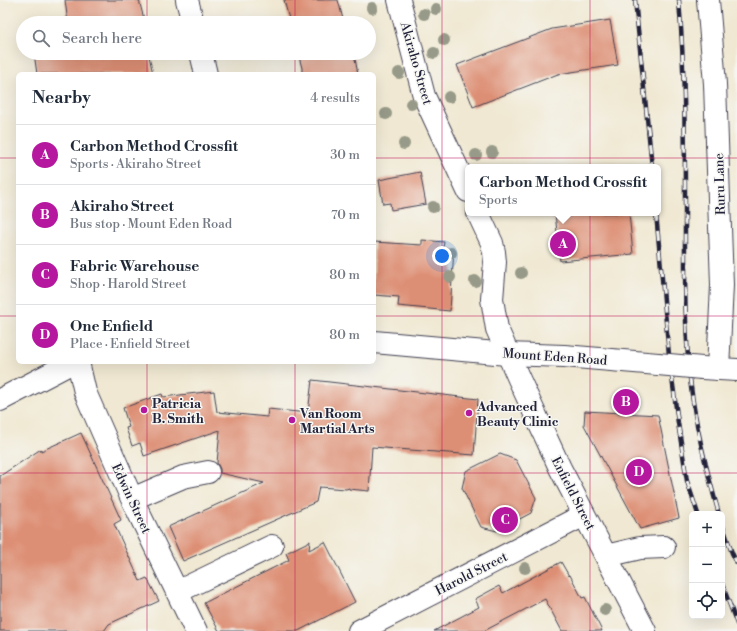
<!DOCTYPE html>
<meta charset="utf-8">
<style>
body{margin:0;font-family:"Libre Bodoni",serif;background:#f2f2f3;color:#1f2937}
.controls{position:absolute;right:12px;bottom:12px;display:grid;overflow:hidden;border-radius:6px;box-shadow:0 4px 16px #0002}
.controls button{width:36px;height:36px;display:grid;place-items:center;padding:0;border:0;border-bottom:1px solid #e0e1e3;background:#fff;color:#1f2937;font:20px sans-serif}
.you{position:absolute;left:442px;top:256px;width:14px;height:14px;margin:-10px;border:3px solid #fff;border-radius:50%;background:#1a73e8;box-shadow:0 0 0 6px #1a73e833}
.badge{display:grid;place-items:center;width:26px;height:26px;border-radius:50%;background:#b5179e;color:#fff;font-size:13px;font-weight:700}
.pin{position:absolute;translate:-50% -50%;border:2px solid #fff;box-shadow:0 1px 4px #0006}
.popup{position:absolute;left:465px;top:164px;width:196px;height:52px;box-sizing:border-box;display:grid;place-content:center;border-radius:6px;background:#fff;filter:drop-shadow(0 1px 3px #0005);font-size:13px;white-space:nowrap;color:#747a83}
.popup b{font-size:15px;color:#1f2937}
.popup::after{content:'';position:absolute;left:50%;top:100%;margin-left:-8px;border:8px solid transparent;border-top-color:#fff}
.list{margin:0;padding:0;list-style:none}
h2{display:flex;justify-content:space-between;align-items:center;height:52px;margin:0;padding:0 16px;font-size:17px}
h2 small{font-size:13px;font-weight:400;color:#747a83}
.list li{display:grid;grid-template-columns:26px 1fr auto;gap:12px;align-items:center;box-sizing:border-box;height:60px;padding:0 16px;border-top:1px solid #e0e1e3}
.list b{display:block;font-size:15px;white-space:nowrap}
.list p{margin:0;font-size:13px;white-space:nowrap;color:#747a83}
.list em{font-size:13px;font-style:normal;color:#747a83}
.icon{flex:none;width:22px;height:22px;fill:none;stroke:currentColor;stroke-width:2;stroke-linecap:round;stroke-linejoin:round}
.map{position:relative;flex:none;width:737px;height:631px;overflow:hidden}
.search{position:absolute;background:#fff;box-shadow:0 4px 16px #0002;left:16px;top:16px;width:360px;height:44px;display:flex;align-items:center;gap:10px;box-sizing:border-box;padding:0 14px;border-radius:22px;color:#747a83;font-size:15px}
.panel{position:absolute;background:#fff;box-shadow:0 4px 16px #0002;left:16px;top:72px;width:360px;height:292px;border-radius:6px}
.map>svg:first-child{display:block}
</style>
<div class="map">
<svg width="737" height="631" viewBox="0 0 737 631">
<rect width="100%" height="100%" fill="#f6f6f2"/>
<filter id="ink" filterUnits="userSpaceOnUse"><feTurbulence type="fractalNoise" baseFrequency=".025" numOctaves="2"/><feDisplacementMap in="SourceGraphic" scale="8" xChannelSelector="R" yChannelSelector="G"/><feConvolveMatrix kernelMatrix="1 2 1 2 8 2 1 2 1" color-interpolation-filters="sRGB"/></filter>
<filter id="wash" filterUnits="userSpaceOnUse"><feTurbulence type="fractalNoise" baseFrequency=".012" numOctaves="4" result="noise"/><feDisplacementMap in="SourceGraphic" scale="16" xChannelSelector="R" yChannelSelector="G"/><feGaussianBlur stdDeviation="0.9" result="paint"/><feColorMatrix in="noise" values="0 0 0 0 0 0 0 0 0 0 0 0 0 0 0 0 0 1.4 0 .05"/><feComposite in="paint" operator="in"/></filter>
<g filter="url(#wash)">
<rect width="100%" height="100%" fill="#f0e8d2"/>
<g id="blocks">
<path fill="#dd8f75" d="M65,0H139L145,23H68Z
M284,0H338L344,23H290Z
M610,20L618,65L558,74L473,107L457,65L552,29Z
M34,53H152V56H149L153,74H37Z
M298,53L354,54L358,74H302V68Z
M420,172L426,204L391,210L390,203L383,204L379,180Z
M555,213H629L633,254L560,261Z
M422,240L444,242L443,248L454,249L450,311L398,306L399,297L374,295V242L422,245Z
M312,380L478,399L474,455L372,447L369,491L349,489V488L346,489L319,487L316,502L183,561L168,527L264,483L220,473V469L217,463L220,430L144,456L140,443L132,446L126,428L129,427L123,408L162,394L163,397L214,391L217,412L267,417L268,409L308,413Z
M585,411L658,415L679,518L640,529L584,425Z
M81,433L121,520L114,524L140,581L147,578L159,601L109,624L104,631H0V476L41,449V451Z
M500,454L516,460L536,498L531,513L497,531L481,527L462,488L466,471Z
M310,541L309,550L325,542L355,602L298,631H219L204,603L289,560L286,553Z
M561,562L569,576L570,575L582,598L585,597L602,631H562L545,599L484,631H434L479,607L475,599L499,586L503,593Z"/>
</g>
</g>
<g filter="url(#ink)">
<use href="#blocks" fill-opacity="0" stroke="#414052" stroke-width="1"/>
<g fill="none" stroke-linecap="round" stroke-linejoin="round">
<g stroke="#414052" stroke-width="24">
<path id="minor" d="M187,0L193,23
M399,0L424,96L468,191
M708,0L715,84L722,285L718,369
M201,53L206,74
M478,213L492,243L494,252L495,262L492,299L497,329L519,379L560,468L645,631
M78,362L85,392L132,499L196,631
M132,499L183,477L208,472
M606,556L640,548L664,547
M177,592L272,546
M359,631L584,515"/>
</g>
<g stroke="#414052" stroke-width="24">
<path id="major" d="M374,342L507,354L564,356L658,364
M702,368L737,370
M0,400L73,362"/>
</g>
<use href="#minor" stroke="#fff" stroke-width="22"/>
<use href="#major" stroke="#fff" stroke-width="22"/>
<g stroke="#22223b" stroke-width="4.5">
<path id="rail" d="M635,0L652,167
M679,0C685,72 685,143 685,215C685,272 684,330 691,387C696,430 707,472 719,514
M656,213L669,355L678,423L687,481L698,514
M722,524L732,553L737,563
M722,584L737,624"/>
</g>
<use href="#rail" stroke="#f6f6f2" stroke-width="3" stroke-dasharray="9" stroke-linecap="butt"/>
<g stroke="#414052" stroke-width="24" stroke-linecap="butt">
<path id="major-bridge" d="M658,364L702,368"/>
</g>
<use href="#major-bridge" stroke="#fff" stroke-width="22"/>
</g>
<g fill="#979a88">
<circle cx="372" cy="8" r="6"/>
<circle cx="436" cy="9" r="6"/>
<circle cx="424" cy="14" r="6"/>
<circle cx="444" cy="40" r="6"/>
<circle cx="434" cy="53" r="6"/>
<circle cx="399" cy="73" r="6"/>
<circle cx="449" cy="97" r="6"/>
<circle cx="411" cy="104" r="6"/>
<circle cx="386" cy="114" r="6"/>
<circle cx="404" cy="144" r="6"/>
<circle cx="492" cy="152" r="6"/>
<circle cx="476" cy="155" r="6"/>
<circle cx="433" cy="207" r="6"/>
<circle cx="451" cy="253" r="6"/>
<circle cx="521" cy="273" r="6"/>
<circle cx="450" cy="277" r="6"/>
<circle cx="475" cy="281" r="6"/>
<circle cx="525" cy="568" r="6"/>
<circle cx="605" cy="610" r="6"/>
</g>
</g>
<path fill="none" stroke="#c2185b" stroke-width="1" stroke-opacity="0.55" d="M147,0V23M295,0V23M442,0V631M590,0V631M147,53V74M295,53V74M0,158H18M374,158H737M0,316H18M374,316H737M147,362V631M295,362V631M0,473H737"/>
<g fill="#b5179e" stroke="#f6f6f2" stroke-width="1.5">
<circle cx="144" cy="410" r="4"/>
<circle cx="469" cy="413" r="4"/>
<circle cx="292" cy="420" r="4"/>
</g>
<g text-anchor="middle" stroke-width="3" stroke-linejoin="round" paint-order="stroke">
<g font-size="13" fill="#22223b" stroke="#f6f6f2">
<text transform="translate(417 63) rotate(74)" y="5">Akiraho Street</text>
<text transform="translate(719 184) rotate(-92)" y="5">Ruru Lane</text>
<text transform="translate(555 356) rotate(4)" y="5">Mount Eden Road</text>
<text transform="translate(574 493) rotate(63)" y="5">Enfield Street</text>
<text transform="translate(132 498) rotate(65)" y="5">Edwin Street</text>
<text transform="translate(471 573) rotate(-27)" y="5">Harold Street</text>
</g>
<g font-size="13" font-weight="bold" fill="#22223b" stroke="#f6f6f2" text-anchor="start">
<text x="152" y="408">Patricia<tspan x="152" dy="15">B. Smith</tspan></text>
<text x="477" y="411">Advanced<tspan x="477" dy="15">Beauty Clinic</tspan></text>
<text x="300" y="418">Van Room<tspan x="300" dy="15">Martial Arts</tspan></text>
</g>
</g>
</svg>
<div class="controls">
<button>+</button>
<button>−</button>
<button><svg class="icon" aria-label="locate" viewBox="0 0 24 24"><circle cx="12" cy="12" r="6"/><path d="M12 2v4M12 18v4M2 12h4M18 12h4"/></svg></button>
</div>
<div class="you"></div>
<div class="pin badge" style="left:563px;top:244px">A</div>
<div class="popup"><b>Carbon Method Crossfit</b>Sports</div>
<div class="pin badge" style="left:626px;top:402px">B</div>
<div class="pin badge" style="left:505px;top:520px">C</div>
<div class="pin badge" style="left:639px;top:472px">D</div>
<div class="search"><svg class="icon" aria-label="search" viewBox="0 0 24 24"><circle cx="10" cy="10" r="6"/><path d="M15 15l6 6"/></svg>Search here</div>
<section class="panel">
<h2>Nearby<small>4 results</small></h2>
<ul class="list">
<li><span class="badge">A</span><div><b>Carbon Method Crossfit</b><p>Sports · Akiraho Street</p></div><em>30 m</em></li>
<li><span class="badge">B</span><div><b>Akiraho Street</b><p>Bus stop · Mount Eden Road</p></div><em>70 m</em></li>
<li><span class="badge">C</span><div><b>Fabric Warehouse</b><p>Shop · Harold Street</p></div><em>80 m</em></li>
<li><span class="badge">D</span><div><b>One Enfield</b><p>Place · Enfield Street</p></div><em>80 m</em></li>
</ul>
</section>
</div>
